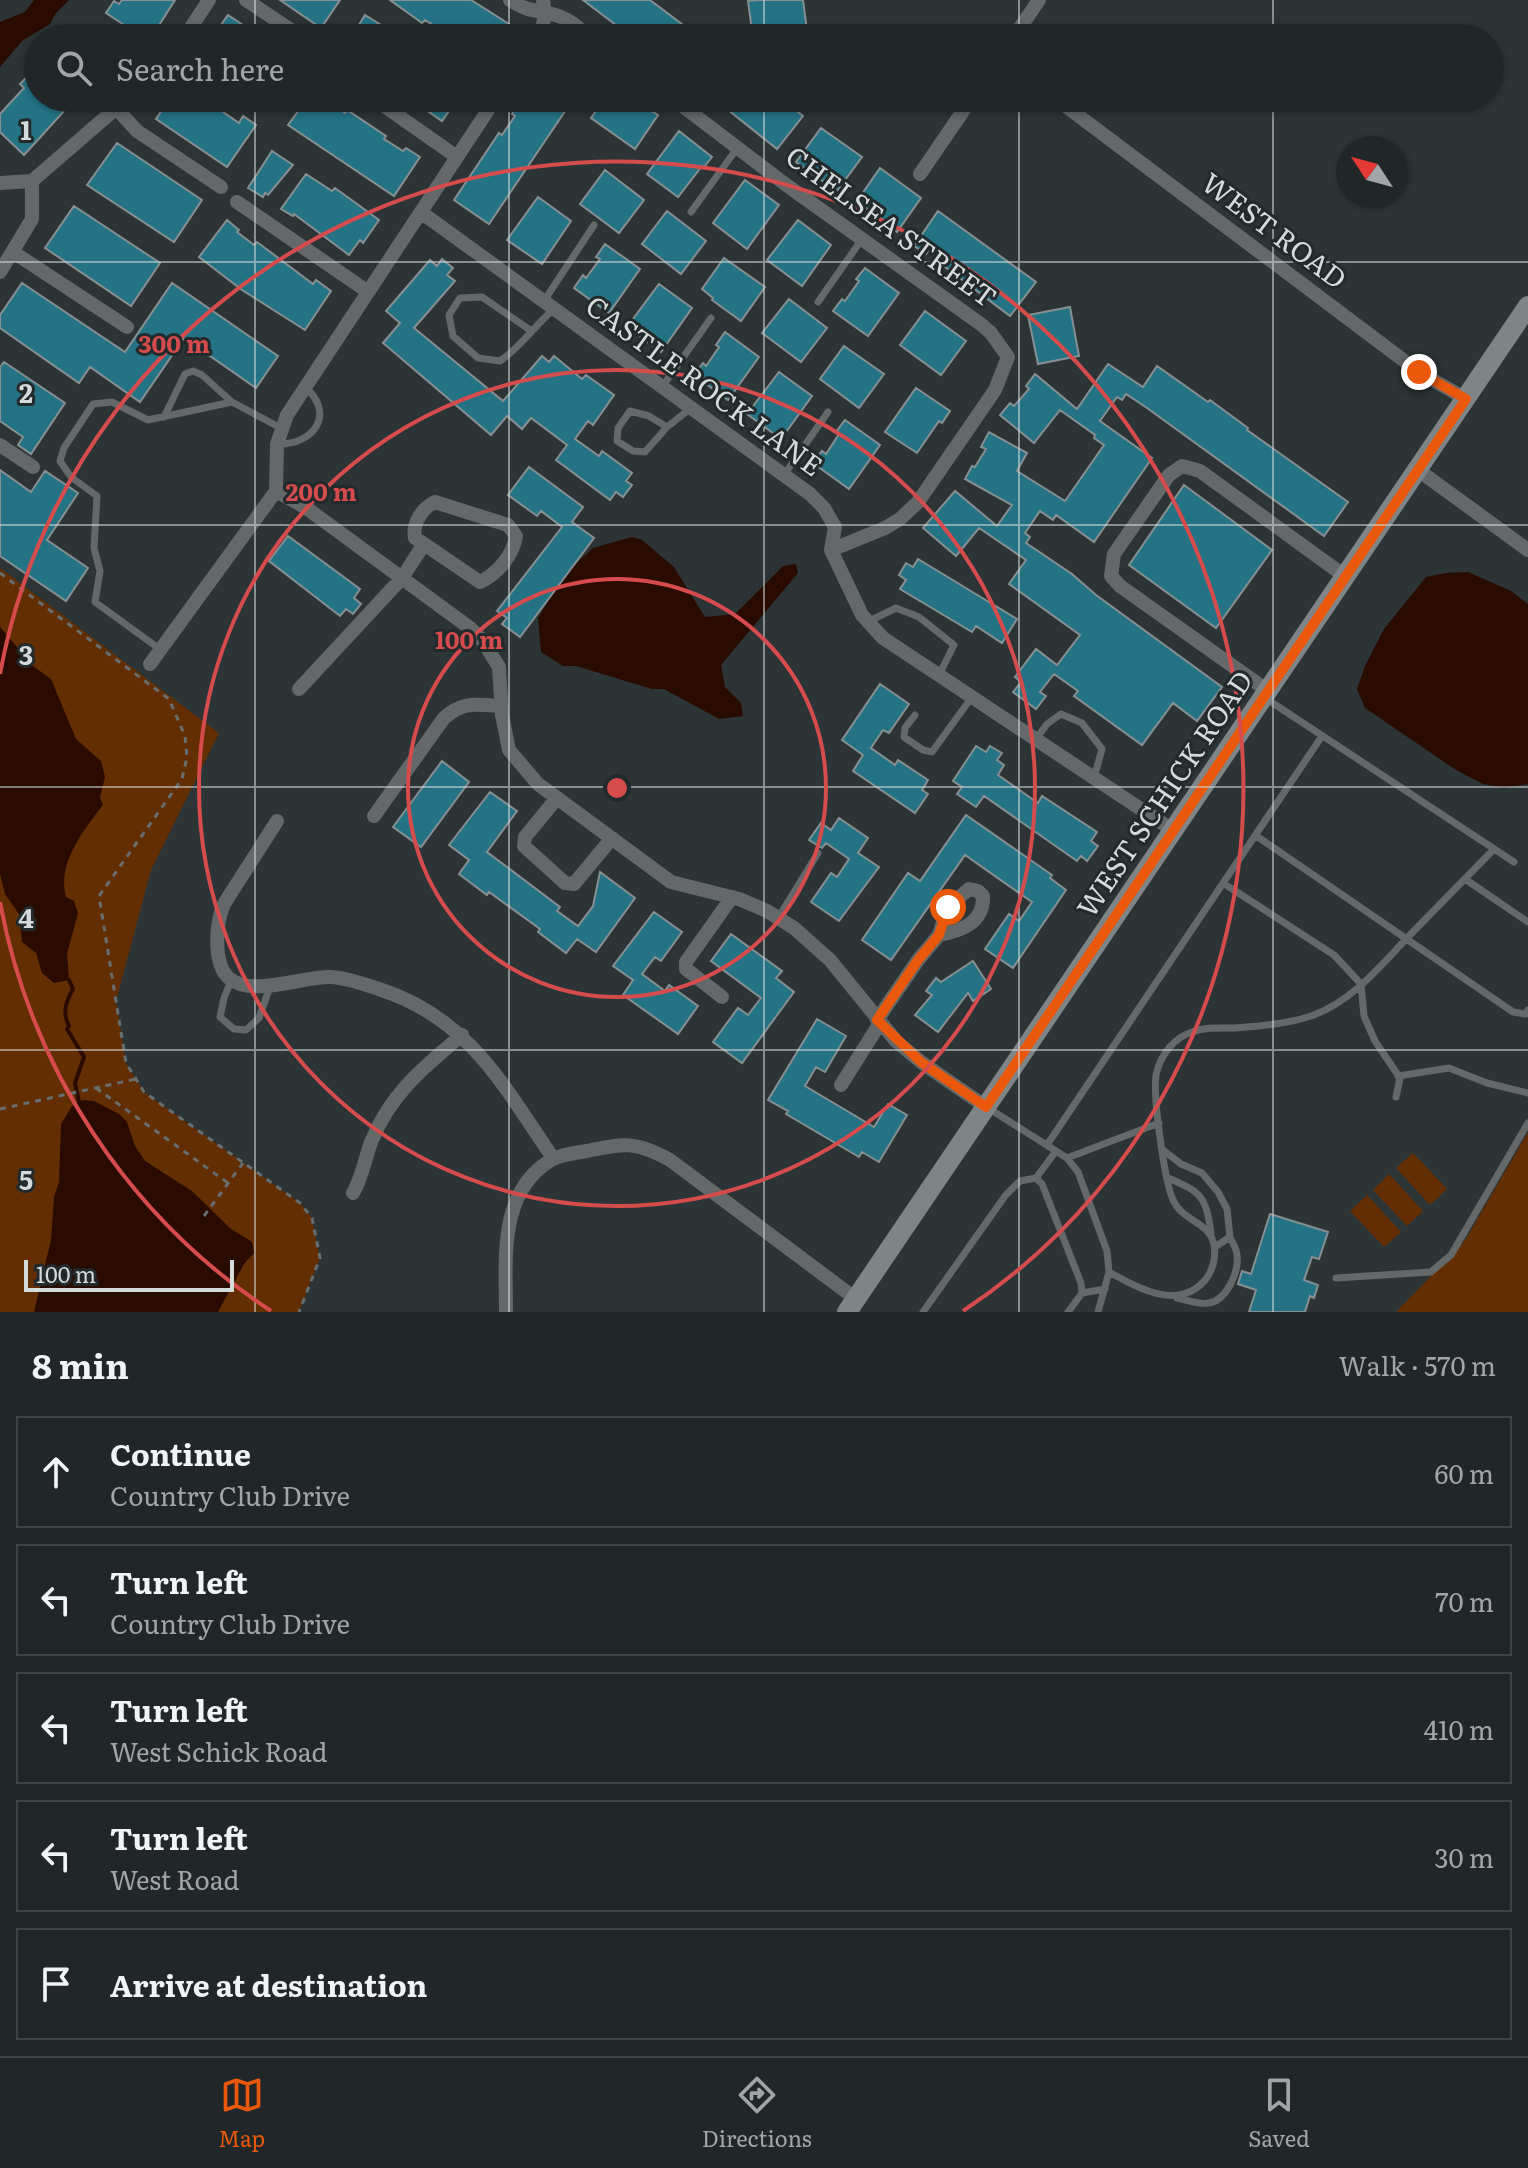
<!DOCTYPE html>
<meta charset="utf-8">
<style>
body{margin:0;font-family:Literata,serif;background:#2d3334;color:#f1f3f6}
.compass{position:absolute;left:1336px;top:136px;width:72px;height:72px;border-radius:50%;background:#212728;box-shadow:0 2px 6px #0004;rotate:306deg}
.scale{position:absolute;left:24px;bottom:20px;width:210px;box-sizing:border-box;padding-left:8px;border:4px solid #d5dadb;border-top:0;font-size:22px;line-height:28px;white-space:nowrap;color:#d5dadb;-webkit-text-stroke:6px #222a2c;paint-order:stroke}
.stop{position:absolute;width:24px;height:24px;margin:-18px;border:6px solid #ea580c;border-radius:50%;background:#fff}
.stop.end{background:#ea580c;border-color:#fff;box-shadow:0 2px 8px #0008}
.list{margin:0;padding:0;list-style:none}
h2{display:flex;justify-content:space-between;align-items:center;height:104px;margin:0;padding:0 32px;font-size:34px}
h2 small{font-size:26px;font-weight:400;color:#a2a5a8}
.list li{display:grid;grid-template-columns:52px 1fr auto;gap:24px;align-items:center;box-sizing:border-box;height:112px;margin:0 16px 16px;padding:0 16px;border:2px solid #3e4445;border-radius:0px}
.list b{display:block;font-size:30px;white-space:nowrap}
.list p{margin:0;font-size:26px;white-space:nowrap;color:#a2a5a8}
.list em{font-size:26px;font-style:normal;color:#a2a5a8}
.icon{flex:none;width:44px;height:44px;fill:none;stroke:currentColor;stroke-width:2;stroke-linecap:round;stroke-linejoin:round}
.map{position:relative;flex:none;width:1528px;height:1312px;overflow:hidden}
.search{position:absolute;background:#212728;box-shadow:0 2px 6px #0004;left:24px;right:24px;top:24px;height:88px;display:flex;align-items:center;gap:20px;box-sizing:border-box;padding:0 28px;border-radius:44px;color:#a2a5a8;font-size:30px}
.sheet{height:744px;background:#212728}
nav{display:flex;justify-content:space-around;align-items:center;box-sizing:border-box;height:112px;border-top:2px solid #3e4445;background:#212728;font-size:22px;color:#a2a5a8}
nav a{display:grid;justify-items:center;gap:4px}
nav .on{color:#ea580c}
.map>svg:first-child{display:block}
</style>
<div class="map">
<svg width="1528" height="1312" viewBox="0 0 1528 1312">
<rect width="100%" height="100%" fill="#2c3436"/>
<path fill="#632f02" d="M0,568L219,733L151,870L116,1001L126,1063L144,1092L300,1203L312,1218L320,1258L299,1312H0Z
M1528,1132V1312H1396L1464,1242Z
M1413,1153L1447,1189L1430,1205L1396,1168Z
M1389,1174L1423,1211L1407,1226L1373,1190Z
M1367,1195L1401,1232L1384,1247L1350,1211Z"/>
<path fill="#290b00" d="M34,0H69L56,13L50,24L22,41L0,67V22L25,12Z
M632,537L642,540L674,567L705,617L735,614L783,566L796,564L798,573L721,665L725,687L741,703L743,716L719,719L664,689H652L576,666H563L541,652L538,618L563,576L593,548Z
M1468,572L1511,591L1528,604V784L1504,788L1483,784L1456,770L1365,708L1357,689L1365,666L1384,629L1426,577L1446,573Z
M0,627L33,666L51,679L76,739L101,761L105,777L100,798L103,805C83,831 57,863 66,897L74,901L78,913L67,954L69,980L54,983L42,973L36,953L22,942L19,914L5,894L0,874Z
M83,1100L94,1101L119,1114L127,1122L135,1146L145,1161L192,1191L231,1229L252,1242L254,1253L244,1264L218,1312H34L51,1240L54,1197L59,1182L61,1124L72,1106Z"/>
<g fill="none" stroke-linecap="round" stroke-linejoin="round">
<path stroke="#290b00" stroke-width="4" d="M69,980L73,989C66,1001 62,1013 69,1026L67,1029L84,1057L75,1083L79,1102"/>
</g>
<path fill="#247385" stroke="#868f92" stroke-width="2" d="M122,0H175L151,38H144L106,13L114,1L119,4Z
M280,0H340L321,28Z
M390,0H471L509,24L500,38H453L425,20L422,23Z
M583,0H650L691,31L685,38H633Z
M757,0H803L808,38H753L748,1Z
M228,15L243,25L263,38H212Z
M365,15L402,38H351Z
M38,65V98H76L24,155L0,132V114L24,88L20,84Z
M170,98H203L239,123L243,116L256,125L227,167L156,119Z
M308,98H324L345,113L347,110L386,136L384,139L403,151L406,148L420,157L394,196L288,125Z
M409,98H458L442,121Z
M522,98H574L489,224L454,200L499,133L502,135L515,116L512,114Z
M605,98H626L643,110L645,107L658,115L635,149L591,118Z
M713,98H780L803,116L777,149Z
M821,128L862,157L837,191L796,162Z
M679,131L712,157L704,167L702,166L678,197L647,174Z
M117,143L202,200L174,242L87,185Z
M272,151L293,165L268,195L265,193L263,197L248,188Z
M880,168L921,198L897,232L857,201Z
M605,170L644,200L619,233L580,204Z
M306,174L332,191L335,188L379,220L363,243L360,240L349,255L294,214L293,216L281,209Z
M745,180L779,205L747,249L713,223Z
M538,197L571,221L542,264L507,240Z
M74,206L160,263L131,306L45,248Z
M667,211L706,241L681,274L642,244Z
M938,211L1036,282L1010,316L945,267L947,264L928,251L926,254L914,246Z
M227,220L239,230L237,232L254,245L257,242L313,284L316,280L331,291L305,330L242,290L199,257Z
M798,220L831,245L802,286L767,260Z
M605,244L640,269L609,313L574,288L583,275L586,278L600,259L596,257Z
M724,258L765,287L741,321L712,300L713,298L702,289Z
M442,259L453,268L447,275L455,281L414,328L503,401L542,356L549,362L554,356L582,379L586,375L614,395L593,425L588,421L575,439L599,456L602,451L632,473L626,481L632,485L623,497L616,492L610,500L556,460L567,445L531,418L522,429L507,416L491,435L383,343L400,323L386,311L430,260L437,266Z
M865,268L899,293L868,336L833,311L842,299L845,301L859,281L856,279Z
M22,283L125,352L172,283L278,356L256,388L184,338L140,402L90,367L79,383L0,328V315Z
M659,284L692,308L661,352L627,327Z
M789,299L827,328L801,362L762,333Z
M1070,307L1079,356L1038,364L1028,315Z
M925,311L966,341L941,375L900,345Z
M725,332L759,357L728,400L694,375L703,363L706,366L719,347L716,345Z
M844,346L884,374L859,408L820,379Z
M4,362L65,403L31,454L18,445L23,437L0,421V367Z
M1108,364L1143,387L1157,366L1208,402L1210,400L1248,428L1247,430L1348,502L1324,536L1147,408L1126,394L1122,400L1117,397L1100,421L1152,458L1094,542L1056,515L1053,520L1040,511L1025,533L1030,537L1026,543L1072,574L1096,595L1222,687L1197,721L1173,703L1142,745L1074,696L1078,691L1054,674L1040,692L1046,696L1036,709L1013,692L1021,682L1015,677L1036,649L1057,665L1080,635L1009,584L1026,560L979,528L956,556L923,528L955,491L997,526L1012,505L965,479L972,466L975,467L986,449L981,447L989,432L1027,453L1017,471L1065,501L1104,445L1094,438L1095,435L1060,410L1034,443L1000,415L1010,403L1014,406L1029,389L1026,386L1035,374L1077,409Z
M779,372L812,396L781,439L747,414Z
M916,388L950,411L942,423L939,421L917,453L885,432Z
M845,420L880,445L849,489L813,463L822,451L826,454L839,434L836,432Z
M529,467L583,507L572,522L594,538L520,637L502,624L507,618L497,611L562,527L541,511L537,516L508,495Z
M0,470L31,492L45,471L78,493L47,540L88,568L66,601L0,556Z
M1184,485L1272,550L1216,628L1129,565Z
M288,536L360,589L354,598L361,604L353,614L346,609L340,616L269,561Z
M918,559L1017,619L1002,643L976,626L972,632L900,589L906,580L899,575L906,563L913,567Z
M880,684L909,704L889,733L883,730L871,748L895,765L898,760L928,780L922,790L928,794L915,813L853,771L863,755L842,740Z
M976,746L986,752L990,746L1002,753L997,760L1004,765L998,775L1038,803L1042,796L1097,832L1091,841L1098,846L1087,861L1081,856L1077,861L984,796L976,807L957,794L962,787L953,781Z
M442,761L469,782L421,847L393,827Z
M490,792L517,811L487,852L560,907L557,911L578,926L593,906L600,872L635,898L596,952L577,939L566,953L538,932L540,929L489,892L487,895L459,874L469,860L449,845Z
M966,815L1052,875L1050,878L1066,890L1013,968L985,949L1009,914L1019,921L1032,902L965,855L891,960L862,940L908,873L920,881Z
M839,818L868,838L858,853L879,867L839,921L811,902L831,873L837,877L849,859L826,843L822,848L809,840L821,823L831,830Z
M654,912L682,932L661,961L655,957L642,974L665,991L669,985L698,1006L678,1034L623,995L633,980L613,966Z
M731,934L782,971L776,978L794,992L742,1063L713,1042L738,1008L748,1015L761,998L711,961Z
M973,961L991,989L973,1001L968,993L938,1032L915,1015L932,995L926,991L936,978L941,982Z
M817,1019L846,1036L825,1072L816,1067L805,1086L874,1127L888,1104L907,1115L879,1162L862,1152L859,1157L786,1114L788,1111L768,1100Z
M1270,1214L1328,1232L1319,1259L1312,1257L1304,1280L1318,1285L1314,1298L1310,1296L1305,1312H1249L1256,1290L1238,1284L1242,1271L1251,1274Z"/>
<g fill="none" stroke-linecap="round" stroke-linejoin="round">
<path stroke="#676e70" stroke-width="3" stroke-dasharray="6 6" stroke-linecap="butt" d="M0,573L169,699L185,736L187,757L182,779L99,896L126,1063L144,1092L300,1203L312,1218L320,1258L299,1312
M96,1088L228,1183
M0,1109L136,1079
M204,1216L243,1163"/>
<path stroke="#646869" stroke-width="7" d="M691,212L738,147
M544,301L594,225
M818,302L862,239
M530,330L482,297L460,298L449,315L453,336L478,358L500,361C522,346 534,326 554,309
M662,387L711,318
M164,417L185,374L193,371L202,375L232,402
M667,427L649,416L630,411L618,428L617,441L633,451L645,452L667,427L691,408
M277,444C314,445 336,414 305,387
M784,475L828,412
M867,622L896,608L919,617L954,645L939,675
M161,650L95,602L100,571L94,548L97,496L71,477L60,461L64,448L93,404L112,402L148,420L232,402L281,428
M1265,698L1514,862
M915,715L905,728L904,737L923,750L932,752L972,697
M1036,739L1047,724L1061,714L1082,723L1102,749L1094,778
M1255,835L1513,1012L1526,1014L1528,1010
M1465,879L1528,922
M1223,883L1334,955L1361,984L1364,1016L1375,1041L1400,1078L1396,1097
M778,918L818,853
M231,981L224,998L220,1017L234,1029L246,1030L259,1018L271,984
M1398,1076L1449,1068L1487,1083L1528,1093
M988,1108L1067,1158L1078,1172L1107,1251L1109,1272L1098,1312
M1047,1145L1322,736
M1163,1150L1181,1164L1202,1173L1218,1192L1227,1209L1230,1237L1215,1247
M1067,1158L1159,1123
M1036,1178L1056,1151
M1168,1178C1201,1192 1206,1196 1211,1233
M1109,1272C1138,1288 1179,1312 1206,1279C1213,1269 1216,1257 1214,1245C1210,1222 1183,1221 1174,1202C1165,1185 1151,1089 1157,1071C1161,1055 1175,1037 1192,1032C1205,1027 1220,1028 1234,1028C1260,1026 1287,1024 1311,1016C1352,1002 1381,965 1409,936C1437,907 1466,878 1494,849
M1336,1278L1431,1272L1451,1255L1528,1123
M1082,1293L1105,1289
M1177,1298C1187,1300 1199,1305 1209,1303C1227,1300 1239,1272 1237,1255C1237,1249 1232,1242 1230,1237
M923,1312L1005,1196L1020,1181L1036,1178L1042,1184L1081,1283L1082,1293L1068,1312"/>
<path stroke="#646869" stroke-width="14" d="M246,0L303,38
M510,0C531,15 544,8 565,19C574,23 583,32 591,38
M184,38L209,0
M537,38C545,26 546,14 543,0
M1013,38L1039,0
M373,98L457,157
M672,98L785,184L982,325L991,333L1008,357L995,390L918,502L900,519L885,528L831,550
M1055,98L1419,372L1466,399
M117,109L137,131L221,187
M920,174L972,98
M0,183L32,181L128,98
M237,202L367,291
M422,213L810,494L824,508L835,527L831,550L862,615L883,638L1174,831
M13,252L127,327
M0,272L32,219V181
M0,445L33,467
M1418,470L1528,550
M276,491L305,507L470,628L482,640L499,667L502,715L509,750L538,784L671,882L739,899L767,911L794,928L830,960L896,1041L921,1062L986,1107
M150,664L276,491L277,444L287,415L496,98
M299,689L402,578L424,544L480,582C497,574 513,556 516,536L508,525L435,502C422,508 412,524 415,538L424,544
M1268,691L1120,586L1111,576L1114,554L1169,475L1182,466L1200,471L1346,577
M557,798L525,837L524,846L565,883L574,884L612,838
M374,816L444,718C464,700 477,705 502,706
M277,821L224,904C216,922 212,965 230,979C253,997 304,976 331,977C347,978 364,984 379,989C469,1018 503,1085 553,1158
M722,997L686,969V962L732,897
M877,1020L918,960L939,935L948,907L969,889L978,891L983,896C984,923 961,931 939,935
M841,1085L880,1023
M353,1193C363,1176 365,1157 372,1140C391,1093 425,1066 462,1035
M506,1312C506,1259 498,1192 551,1160C561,1154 576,1153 587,1151C624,1143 636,1141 670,1160L856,1299"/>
<path stroke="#7f8587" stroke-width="20" d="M847,1312L1528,306"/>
</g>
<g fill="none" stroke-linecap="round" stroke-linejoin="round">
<path stroke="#ea580c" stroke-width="10" d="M948,907L939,935L918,960L877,1020L921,1062L986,1107L1466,399L1419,372"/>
</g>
<path fill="none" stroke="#d5dadb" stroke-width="2" stroke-opacity="0.55" d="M255,0V38M509,0V38M764,0V38M1019,0V38M1273,0V38M255,98V1312M509,98V1312M764,98V1312M1019,98V1312M1273,98V1312M0,262H1528M0,525H1528M0,787H1528M0,1050H1528"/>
<g fill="none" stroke="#d64c4c" stroke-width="4">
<circle cx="617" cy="788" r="209"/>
<circle cx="617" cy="788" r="418"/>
<path d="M271 1311A627 627 0 0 1 0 902M0 674A627 627 0 1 1 963 1311"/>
</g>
<g text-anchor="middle" stroke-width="6" stroke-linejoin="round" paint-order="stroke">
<g font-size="28" fill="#d5dadb" stroke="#222a2c">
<text transform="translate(891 227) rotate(36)" y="10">CHELSEA STREET</text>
<text transform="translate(1274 231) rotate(37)" y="10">WEST ROAD</text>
<text transform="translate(704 386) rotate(36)" y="10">CASTLE ROCK LANE</text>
<text transform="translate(1165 794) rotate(-56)" y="10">WEST SCHICK ROAD</text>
</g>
</g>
<g font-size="26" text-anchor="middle" font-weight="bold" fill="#d5dadb" stroke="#222a2c" stroke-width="6" stroke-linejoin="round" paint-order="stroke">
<text x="26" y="140">1</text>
<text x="26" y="403">2</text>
<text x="26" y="665">3</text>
<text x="26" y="928">4</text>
<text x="26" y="1190">5</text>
</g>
<circle cx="617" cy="788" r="12" fill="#d64c4c" stroke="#222a2c" stroke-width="4"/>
<g font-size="24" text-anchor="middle" font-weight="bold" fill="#d64c4c" stroke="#222a2c" stroke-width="6" stroke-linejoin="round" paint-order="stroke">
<text x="174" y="353">300 m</text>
<text x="321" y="501">200 m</text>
<text x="469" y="649">100 m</text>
</g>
</svg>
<svg class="compass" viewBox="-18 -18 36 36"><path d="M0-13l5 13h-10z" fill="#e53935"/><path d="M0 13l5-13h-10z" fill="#a2a5a8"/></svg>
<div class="scale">100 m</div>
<div class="stop" style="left:948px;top:907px"></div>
<div class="stop end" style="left:1419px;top:372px"></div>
<div class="search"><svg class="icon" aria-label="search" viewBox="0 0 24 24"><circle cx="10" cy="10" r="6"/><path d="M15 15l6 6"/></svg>Search here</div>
</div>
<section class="sheet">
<h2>8 min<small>Walk · 570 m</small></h2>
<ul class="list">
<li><svg class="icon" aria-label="ahead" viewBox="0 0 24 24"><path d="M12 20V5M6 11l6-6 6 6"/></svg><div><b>Continue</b><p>Country Club Drive</p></div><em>60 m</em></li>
<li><svg class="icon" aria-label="left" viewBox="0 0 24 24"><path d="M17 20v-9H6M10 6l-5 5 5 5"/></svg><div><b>Turn left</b><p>Country Club Drive</p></div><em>70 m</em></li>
<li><svg class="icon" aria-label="left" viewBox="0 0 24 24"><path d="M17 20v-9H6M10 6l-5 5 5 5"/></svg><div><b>Turn left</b><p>West Schick Road</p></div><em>410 m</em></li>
<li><svg class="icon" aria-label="left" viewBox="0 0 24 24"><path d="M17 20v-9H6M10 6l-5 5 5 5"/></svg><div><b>Turn left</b><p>West Road</p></div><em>30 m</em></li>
<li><svg class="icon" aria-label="arrive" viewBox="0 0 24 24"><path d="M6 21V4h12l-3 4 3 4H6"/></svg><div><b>Arrive at destination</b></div></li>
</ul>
</section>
<nav>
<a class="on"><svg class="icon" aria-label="map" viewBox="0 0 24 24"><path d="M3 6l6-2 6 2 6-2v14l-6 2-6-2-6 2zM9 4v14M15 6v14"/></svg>Map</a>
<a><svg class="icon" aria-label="directions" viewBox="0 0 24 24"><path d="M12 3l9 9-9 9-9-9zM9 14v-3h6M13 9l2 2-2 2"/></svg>Directions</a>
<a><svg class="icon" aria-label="saved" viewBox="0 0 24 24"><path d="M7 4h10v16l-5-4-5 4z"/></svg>Saved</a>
</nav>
